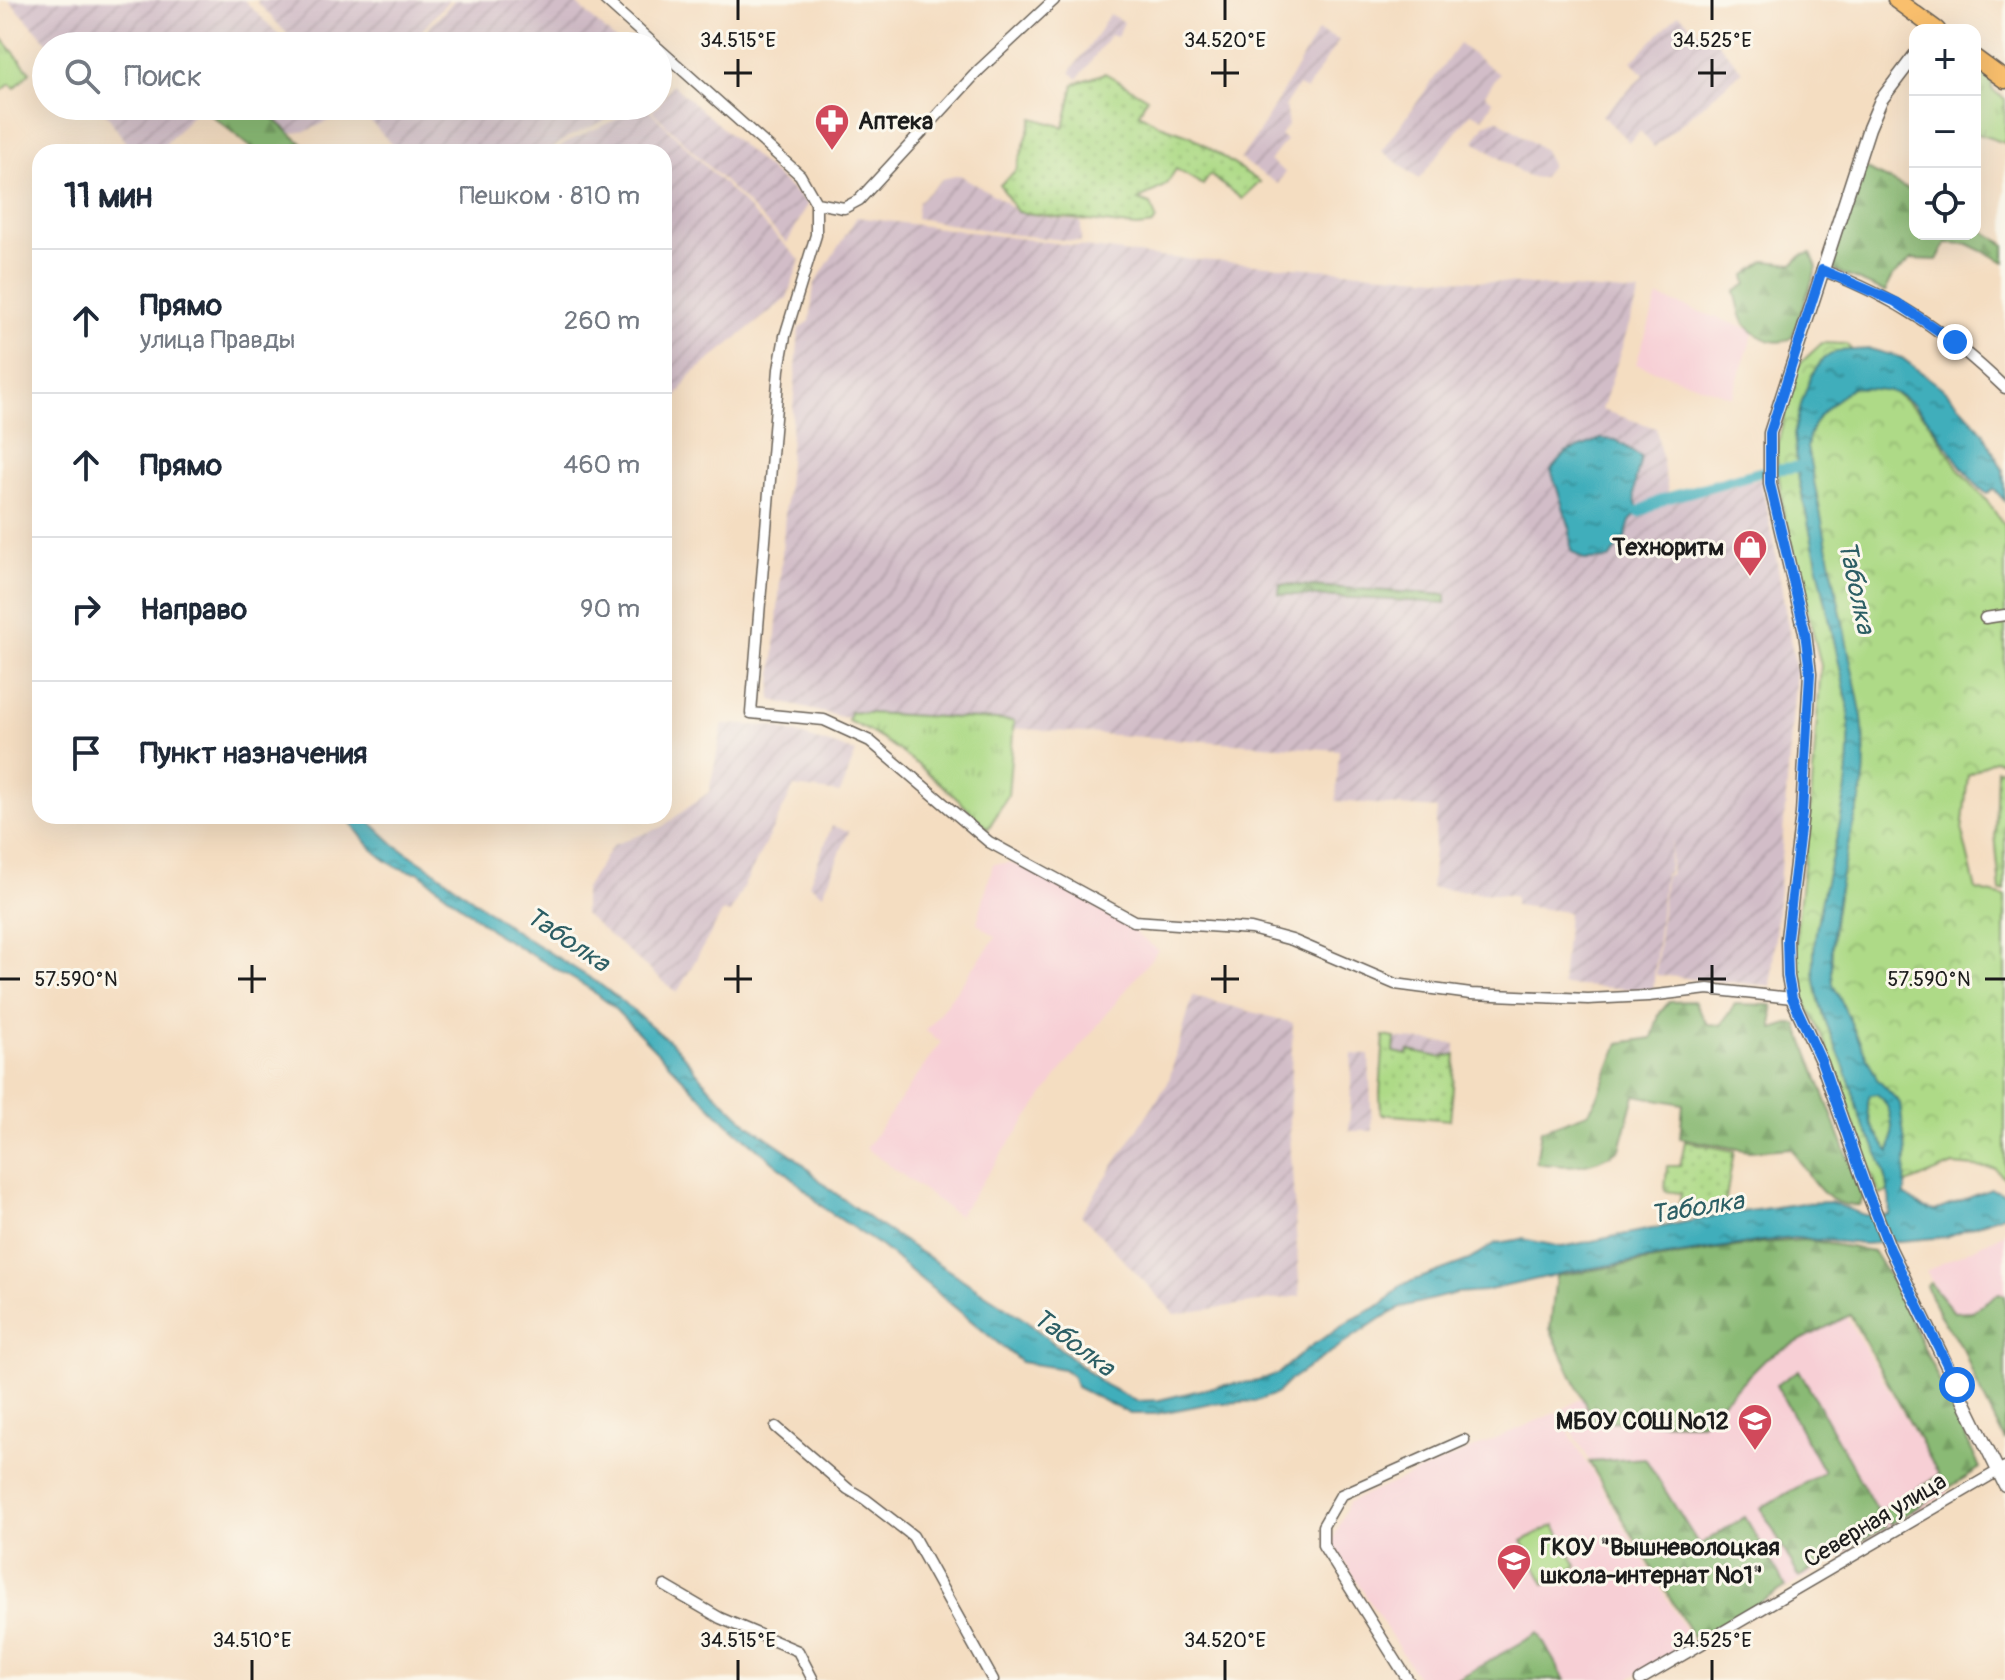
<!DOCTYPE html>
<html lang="ru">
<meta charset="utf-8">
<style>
body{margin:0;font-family:Pangolin,sans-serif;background:#f2f2f3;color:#1f2937}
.controls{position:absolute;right:24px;top:24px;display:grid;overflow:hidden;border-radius:16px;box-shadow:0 8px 32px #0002}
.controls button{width:72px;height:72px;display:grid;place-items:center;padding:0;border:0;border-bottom:2px solid #e0e1e3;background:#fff;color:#1f2937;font:40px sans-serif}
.stop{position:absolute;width:24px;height:24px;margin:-18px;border:6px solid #1a73e8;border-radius:50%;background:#fff}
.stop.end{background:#1a73e8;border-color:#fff;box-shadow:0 2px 8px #0008}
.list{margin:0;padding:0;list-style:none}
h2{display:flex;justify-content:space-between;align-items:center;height:104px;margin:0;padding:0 32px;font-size:34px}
h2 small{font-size:26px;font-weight:400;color:#747a83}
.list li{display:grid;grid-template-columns:52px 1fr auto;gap:24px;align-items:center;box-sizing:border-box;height:144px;padding:0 32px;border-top:2px solid #e0e1e3}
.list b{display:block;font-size:30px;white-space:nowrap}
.list p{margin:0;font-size:26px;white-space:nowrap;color:#747a83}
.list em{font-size:26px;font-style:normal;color:#747a83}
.icon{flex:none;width:44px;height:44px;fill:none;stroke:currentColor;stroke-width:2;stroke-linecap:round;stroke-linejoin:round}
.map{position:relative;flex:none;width:2005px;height:1680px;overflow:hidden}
.search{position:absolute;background:#fff;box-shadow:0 8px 32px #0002;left:32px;top:32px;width:640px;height:88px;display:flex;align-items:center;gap:20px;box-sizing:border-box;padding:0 28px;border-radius:44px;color:#747a83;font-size:30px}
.panel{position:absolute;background:#fff;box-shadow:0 8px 32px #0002;left:32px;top:144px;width:640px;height:680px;border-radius:24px}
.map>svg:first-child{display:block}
</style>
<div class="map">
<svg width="2005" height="1680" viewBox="0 0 2005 1680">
<defs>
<pattern id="industrial-furrows" width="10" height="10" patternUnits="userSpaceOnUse" patternTransform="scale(2)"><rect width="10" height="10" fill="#d2bdc8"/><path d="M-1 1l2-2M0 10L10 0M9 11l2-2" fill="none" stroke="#b4a2ab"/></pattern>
<pattern id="grass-tufts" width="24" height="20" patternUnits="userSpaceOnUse" patternTransform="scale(2)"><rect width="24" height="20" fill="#aeda87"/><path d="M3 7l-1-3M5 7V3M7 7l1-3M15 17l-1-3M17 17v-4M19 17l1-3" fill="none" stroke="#95ba74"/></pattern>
<pattern id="forest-firs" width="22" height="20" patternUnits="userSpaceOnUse" patternTransform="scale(2)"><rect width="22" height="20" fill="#8aba74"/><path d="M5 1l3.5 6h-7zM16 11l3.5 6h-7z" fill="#769f64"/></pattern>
<pattern id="park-crowns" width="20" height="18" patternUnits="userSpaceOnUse" patternTransform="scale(2)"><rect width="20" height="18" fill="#aeda87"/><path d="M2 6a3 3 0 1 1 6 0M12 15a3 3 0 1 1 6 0" fill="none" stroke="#95ba74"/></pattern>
<pattern id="garden-dots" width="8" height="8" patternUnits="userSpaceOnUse" patternTransform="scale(2)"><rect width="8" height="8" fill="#aeda87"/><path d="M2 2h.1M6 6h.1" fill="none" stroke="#95ba74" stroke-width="1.8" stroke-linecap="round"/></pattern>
<pattern id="water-ripples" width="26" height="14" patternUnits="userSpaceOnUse" patternTransform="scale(2)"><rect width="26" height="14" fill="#3faebb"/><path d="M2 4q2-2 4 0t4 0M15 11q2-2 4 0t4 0" fill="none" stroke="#348d97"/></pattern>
</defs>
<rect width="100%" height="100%" fill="#fbf7ec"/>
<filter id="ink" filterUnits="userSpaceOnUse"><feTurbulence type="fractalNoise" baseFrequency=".0125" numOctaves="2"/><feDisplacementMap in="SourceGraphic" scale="16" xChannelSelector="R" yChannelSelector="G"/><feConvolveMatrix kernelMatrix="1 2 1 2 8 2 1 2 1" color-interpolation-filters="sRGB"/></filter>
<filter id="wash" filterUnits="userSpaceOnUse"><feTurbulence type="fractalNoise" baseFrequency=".006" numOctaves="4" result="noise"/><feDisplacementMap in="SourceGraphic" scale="32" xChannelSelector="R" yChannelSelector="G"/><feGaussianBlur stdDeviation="1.8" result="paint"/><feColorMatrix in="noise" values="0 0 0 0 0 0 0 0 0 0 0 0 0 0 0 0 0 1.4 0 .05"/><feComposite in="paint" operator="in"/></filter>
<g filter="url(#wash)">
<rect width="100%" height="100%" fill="#f4ddc1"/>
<path fill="#f7cfd5" d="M1658,297L1754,331L1732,397L1636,364Z
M1009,863L1025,868L1074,894L1120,921L1158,950L1061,1071L958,1216L866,1148L941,1042L926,1031L996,937L977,923L993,864Z
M2005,1233V1342L1974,1360L1926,1271Z
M1814,1261L1949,1493L1697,1641L1560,1411Z
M1557,1412L1693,1643L1627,1680H1419L1332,1542L1349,1502Z"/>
<path fill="url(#industrial-furrows)" d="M9,0H244L290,46H51Z
M259,0H449L408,46H299L257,2Z
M454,0H572L622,46H413Z
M1109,14L1124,22L1117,37L1110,35L1078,79L1070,72L1096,37Z
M1679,14L1699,33L1706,28L1742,71L1654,147L1640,131L1629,142L1602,115L1644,75L1632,61Z
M1318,31L1339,40L1306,90L1298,86L1285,105L1288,125L1280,135L1286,140L1270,161L1285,172L1278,184L1240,159L1258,134Z
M1459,44L1499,74L1485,94L1493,101L1483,118L1471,113L1419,179L1382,151Z
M672,84L808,204L787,243L652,111L658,106Z
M101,106H189L192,115L158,152H132Z
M256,106H351L354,109L307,131L286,134Z
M359,106H638L568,137L548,152H399L358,108Z
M645,106L800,260L787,298L691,375L664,417V152H553L565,143Z
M1497,119L1544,150L1551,165L1542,178L1528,177L1474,141L1485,124Z
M960,175L1004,201L1017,213L1081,222V242L1009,234L916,218L918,202L942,179Z
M857,217L1160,257L1639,293L1602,410L1656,428L1670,502L1760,479L1770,522L1796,671L1771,986L1656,975L1665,875H1670L1672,837L1668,873L1664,874L1653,990L1562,985L1568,912L1515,905V896L1431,888L1437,809L1336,801L1339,750L842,717L771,700L799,329L810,321L814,285Z
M723,724L771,726L856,752L840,793L794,787L730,913L723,911L677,993L584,914V890L613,845L662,827L709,792Z
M832,826L849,831L823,894L809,884Z
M1193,996L1293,1023L1289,1121L1300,1296L1175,1314L1081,1215L1168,1083Z
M1395,1038L1456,1044V1055L1439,1057L1410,1052L1408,1055L1393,1052Z
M1352,1054L1369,1055L1372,1131H1349Z"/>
<path fill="url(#grass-tufts)" stroke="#657b52" stroke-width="2" d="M1,37L30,72L15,88L10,84L0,92Z
M1975,68L1991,79L1992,90L2005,99V143L1975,133Z
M850,712L1014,721L1008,795L988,829C952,792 896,741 848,721Z
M1997,769L2005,770V891H2000L1995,833Z"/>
<path fill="url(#forest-firs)" stroke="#536b48" stroke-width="2" d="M200,106H259L305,146L301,152H257Z
M1862,169H1867L1915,193V234H1975V225L2005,245V262L1968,244L1946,243L1937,260L1912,259L1893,276L1885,292L1829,268Z
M1811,253L1817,267L1792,337C1777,349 1749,335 1742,318C1739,310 1738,301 1735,292L1747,284L1745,276L1765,261L1793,264L1801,256Z
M1280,584L1446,595V603L1279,594Z
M1694,1001L1707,1024L1721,1025L1735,1004L1772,1005L1773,1029L1789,1024H1797L1863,1197L1860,1205C1824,1210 1808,1173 1791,1148L1749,1151L1680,1138L1683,1104L1635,1095L1620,1149C1591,1168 1570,1168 1536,1163L1541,1130L1588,1113L1598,1096L1619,1043L1652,1038L1659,1014L1669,1002Z
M1805,1240L1873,1251L1895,1286L1980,1468L1891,1524L1883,1510L1939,1475L1850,1315L1766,1358L1701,1423L1593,1421L1550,1329L1556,1276L1760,1243Z
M1930,1283L1954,1312L1972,1311L1999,1293L2005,1295V1441L1976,1382L1964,1351L1939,1314L1926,1286Z
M1799,1370L1886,1527L1799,1577L1761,1508L1824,1472L1776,1385Z
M1645,1458L1699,1545L1745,1517L1786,1587L1695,1640L1589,1462Z
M1538,1633L1565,1680H1456Z"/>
<path fill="url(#park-crowns)" stroke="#657b52" stroke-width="2" d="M1822,343L1846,344L1885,385L1927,419L1960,471L1986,500L2005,526V762L1994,760L1968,775L1962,832L1976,890L2005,897V1179L1996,1169L1953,1165L1880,1195L1857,1138L1841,1085L1821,1033L1804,1000L1795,964L1797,925L1810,814L1821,665L1783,511L1776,453L1795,368Z"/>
<path fill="url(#garden-dots)" stroke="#657b52" stroke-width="2" d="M1105,73L1147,98L1139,113L1160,125L1191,136L1260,182L1242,199L1210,175L1203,185L1176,169L1166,185L1138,200L1151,204L1156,219L1153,225L1137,227L1017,212L1000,185L1016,170L1033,118L1064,127L1074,84Z
M1384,1036L1395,1038L1394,1052L1408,1055L1409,1051L1439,1057L1456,1055L1450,1120L1381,1114L1380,1093Z
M1685,1141L1734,1151L1725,1204L1678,1211L1681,1193L1665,1191L1667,1166H1680Z"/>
<path fill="#aeda87" stroke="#657b52" stroke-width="2" d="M1555,1525L1577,1566L1545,1584L1522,1541Z"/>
<path fill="url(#water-ripples)" stroke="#2e656c" stroke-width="2" fill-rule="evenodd" d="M1870,349L1902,358L1946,391L1966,412L1983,432L2003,470L2005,501L1994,489L1987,494C1952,467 1940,419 1901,396C1888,388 1867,389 1852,387C1830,406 1811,416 1807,447L1862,717C1864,737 1866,758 1864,778C1863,795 1857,810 1853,826C1841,873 1827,937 1833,984L1877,1079L1900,1103L1906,1153L1905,1195L1923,1208L1935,1211L1991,1189L2005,1194V1214L1946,1237L1865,1244L1795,1238L1762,1241L1568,1272L1485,1291L1457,1293L1405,1306L1381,1318L1290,1380L1276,1394L1256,1401L1207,1404L1155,1414H1130L1076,1387L1073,1377L1064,1369L1021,1362L882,1247L825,1209L793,1178L727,1123L611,1005L587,987L498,935L418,872C385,870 365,842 346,816H364L395,845L435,871L515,931L598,983L623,1002L677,1048L711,1089L749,1125L794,1156L827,1187L874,1222L1025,1320L1105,1385L1136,1401L1159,1400L1217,1386L1258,1381L1279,1373L1308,1348L1353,1319L1383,1304L1401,1285L1469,1260L1496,1243L1523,1239L1562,1247L1721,1215L1803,1203L1830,1202L1864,1215H1889C1892,1193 1883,1165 1874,1145C1870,1136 1863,1127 1860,1118C1856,1108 1855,1098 1852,1089C1840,1052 1820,1018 1815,980C1808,929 1833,863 1842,812C1849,776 1851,740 1848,704L1799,481L1794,434L1802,401L1811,376L1823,359L1837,351ZM1877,1094C1894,1107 1894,1133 1890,1152C1878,1139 1862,1115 1870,1095Z
M1601,439L1616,440L1641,457C1637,480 1629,488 1639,512L1630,521L1624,541L1609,559L1584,560L1571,551L1570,528L1551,470L1565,453Z"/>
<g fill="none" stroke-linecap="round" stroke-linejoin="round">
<path stroke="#3faebb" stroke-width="11" d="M1779,469L1798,467
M1639,512L1664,499L1761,472"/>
</g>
</g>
<g filter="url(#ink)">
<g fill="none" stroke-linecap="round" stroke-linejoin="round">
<g stroke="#686056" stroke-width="13">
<path id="minor" d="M605,0L656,46
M658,48L800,175L816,203
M816,203V235L785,336L779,369L751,713L824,720L870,741L989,842L1134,921L1251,929L1292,940L1395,984L1471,994L1588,999L1648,996L1708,989L1792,998
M816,203L844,208L859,200L979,70L1054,0
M1822,270C1897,298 1947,332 2005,388
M1985,618L2005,615
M776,1427L848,1489L865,1499L913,1536L993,1680
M665,1586L720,1618L798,1651L813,1680
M1408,1680L1323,1545V1526L1341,1495L1464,1440
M1640,1680L2005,1467"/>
</g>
<g stroke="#686056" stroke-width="15">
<path id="tertiary" d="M1915,55L1881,100L1869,128L1770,433V484L1805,632L1810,673L1802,814L1787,938L1788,976L1792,998L1822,1063L1867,1191L1890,1249L2005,1485"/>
</g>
<g stroke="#686056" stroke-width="19">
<path id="trunk" d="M1896,0L1937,30
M1975,58L2005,80"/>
</g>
<use href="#minor" stroke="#fff" stroke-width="10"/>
<use href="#tertiary" stroke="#fff" stroke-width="12"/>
<use href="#trunk" stroke="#f9bf6d" stroke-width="16"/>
</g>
</g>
<g fill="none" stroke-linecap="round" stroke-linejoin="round" filter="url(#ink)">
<path stroke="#1a73e8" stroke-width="10" d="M1955,342L1896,302L1822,270L1770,433V484L1805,632L1810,673L1802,814L1787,938L1788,976L1792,998L1822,1063L1867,1191L1890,1249L1957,1385"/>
</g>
<path fill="none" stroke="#1c1c1c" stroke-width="3" d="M738,0V20M1225,0V20M1712,0V20M738,59V87M1225,59V87M1712,59V87M724,73H752M1211,73H1239M1698,73H1726M252,965V993M738,965V993M1225,965V993M1712,965V993M0,979H20M238,979H266M724,979H752M1211,979H1239M1698,979H1726M1985,979H2005M252,1660V1680M738,1660V1680M1225,1660V1680M1712,1660V1680"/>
<defs>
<g id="pharmacy-pin" transform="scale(1.8)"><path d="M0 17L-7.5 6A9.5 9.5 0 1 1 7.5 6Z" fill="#d1495b" stroke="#fbf7ec"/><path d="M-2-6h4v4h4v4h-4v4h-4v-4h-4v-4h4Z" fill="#fff"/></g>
<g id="shop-pin" transform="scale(1.8)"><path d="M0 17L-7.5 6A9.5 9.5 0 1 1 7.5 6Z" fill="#d1495b" stroke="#fbf7ec"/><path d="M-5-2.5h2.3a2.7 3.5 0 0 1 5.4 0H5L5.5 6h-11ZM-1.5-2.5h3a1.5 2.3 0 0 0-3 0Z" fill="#fff"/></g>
<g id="school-pin" transform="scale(1.8)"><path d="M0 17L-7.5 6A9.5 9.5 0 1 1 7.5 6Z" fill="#d1495b" stroke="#fbf7ec"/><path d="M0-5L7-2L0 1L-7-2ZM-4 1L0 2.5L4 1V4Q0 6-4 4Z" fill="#fff"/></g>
</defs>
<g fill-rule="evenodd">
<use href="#pharmacy-pin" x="832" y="121"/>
<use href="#shop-pin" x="1750" y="547"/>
<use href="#school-pin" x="1755" y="1421"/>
<use href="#school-pin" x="1514" y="1561"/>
</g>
<g text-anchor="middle" stroke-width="6" stroke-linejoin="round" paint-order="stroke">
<g font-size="24" font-weight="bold" fill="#1c1c1c" stroke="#fbf7ec" text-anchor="start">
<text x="858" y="129">Аптека</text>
<text x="1724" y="555" text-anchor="end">Техноритм</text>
<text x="1729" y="1429" text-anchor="end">МБОУ СОШ №12</text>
<text x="1540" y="1555">ГКОУ "Вышневолоцкая<tspan x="1540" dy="28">школа-интернат №1"</tspan></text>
</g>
<g font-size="24" fill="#1c1c1c" stroke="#fbf7ec">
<text transform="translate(1875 1520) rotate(-31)" y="8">Северная улица</text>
</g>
<g font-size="26" font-style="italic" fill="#2c5e64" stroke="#fbf7ec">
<text transform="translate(1857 587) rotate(78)" y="9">Таболка</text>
<text transform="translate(568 939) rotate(34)" y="9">Таболка</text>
<text transform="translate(1697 1207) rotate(-9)" y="9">Таболка</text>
<text transform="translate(1074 1342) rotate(37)" y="9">Таболка</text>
</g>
</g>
<g font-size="20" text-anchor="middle" fill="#1c1c1c" stroke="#fbf7ec" stroke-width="6" stroke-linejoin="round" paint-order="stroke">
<text x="738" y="47">34.515°E</text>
<text x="1225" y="47">34.520°E</text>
<text x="1712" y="47">34.525°E</text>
<text x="76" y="986">57.590°N</text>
<text x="1929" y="986">57.590°N</text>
<text x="252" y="1647">34.510°E</text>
<text x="738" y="1647">34.515°E</text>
<text x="1225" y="1647">34.520°E</text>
<text x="1712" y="1647">34.525°E</text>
</g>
</svg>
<div class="controls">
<button>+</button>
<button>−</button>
<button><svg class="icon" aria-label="locate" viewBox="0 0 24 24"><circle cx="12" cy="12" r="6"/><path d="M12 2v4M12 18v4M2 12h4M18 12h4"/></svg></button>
</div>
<div class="stop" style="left:1957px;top:1385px"></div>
<div class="stop end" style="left:1955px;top:342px"></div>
<div class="search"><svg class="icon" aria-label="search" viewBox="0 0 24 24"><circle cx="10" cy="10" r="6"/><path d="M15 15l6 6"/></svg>Поиск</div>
<section class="panel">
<h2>11 мин<small>Пешком · 810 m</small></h2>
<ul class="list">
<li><svg class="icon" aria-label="ahead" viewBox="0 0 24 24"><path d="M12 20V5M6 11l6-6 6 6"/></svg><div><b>Прямо</b><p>улица Правды</p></div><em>260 m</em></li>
<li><svg class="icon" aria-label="ahead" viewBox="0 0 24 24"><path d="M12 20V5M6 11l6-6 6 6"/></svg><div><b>Прямо</b></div><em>460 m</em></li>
<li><svg class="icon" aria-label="right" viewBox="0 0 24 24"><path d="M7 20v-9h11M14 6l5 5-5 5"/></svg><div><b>Направо</b></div><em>90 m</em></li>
<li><svg class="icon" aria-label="arrive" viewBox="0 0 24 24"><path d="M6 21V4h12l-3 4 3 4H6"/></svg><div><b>Пункт назначения</b></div></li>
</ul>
</section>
</div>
